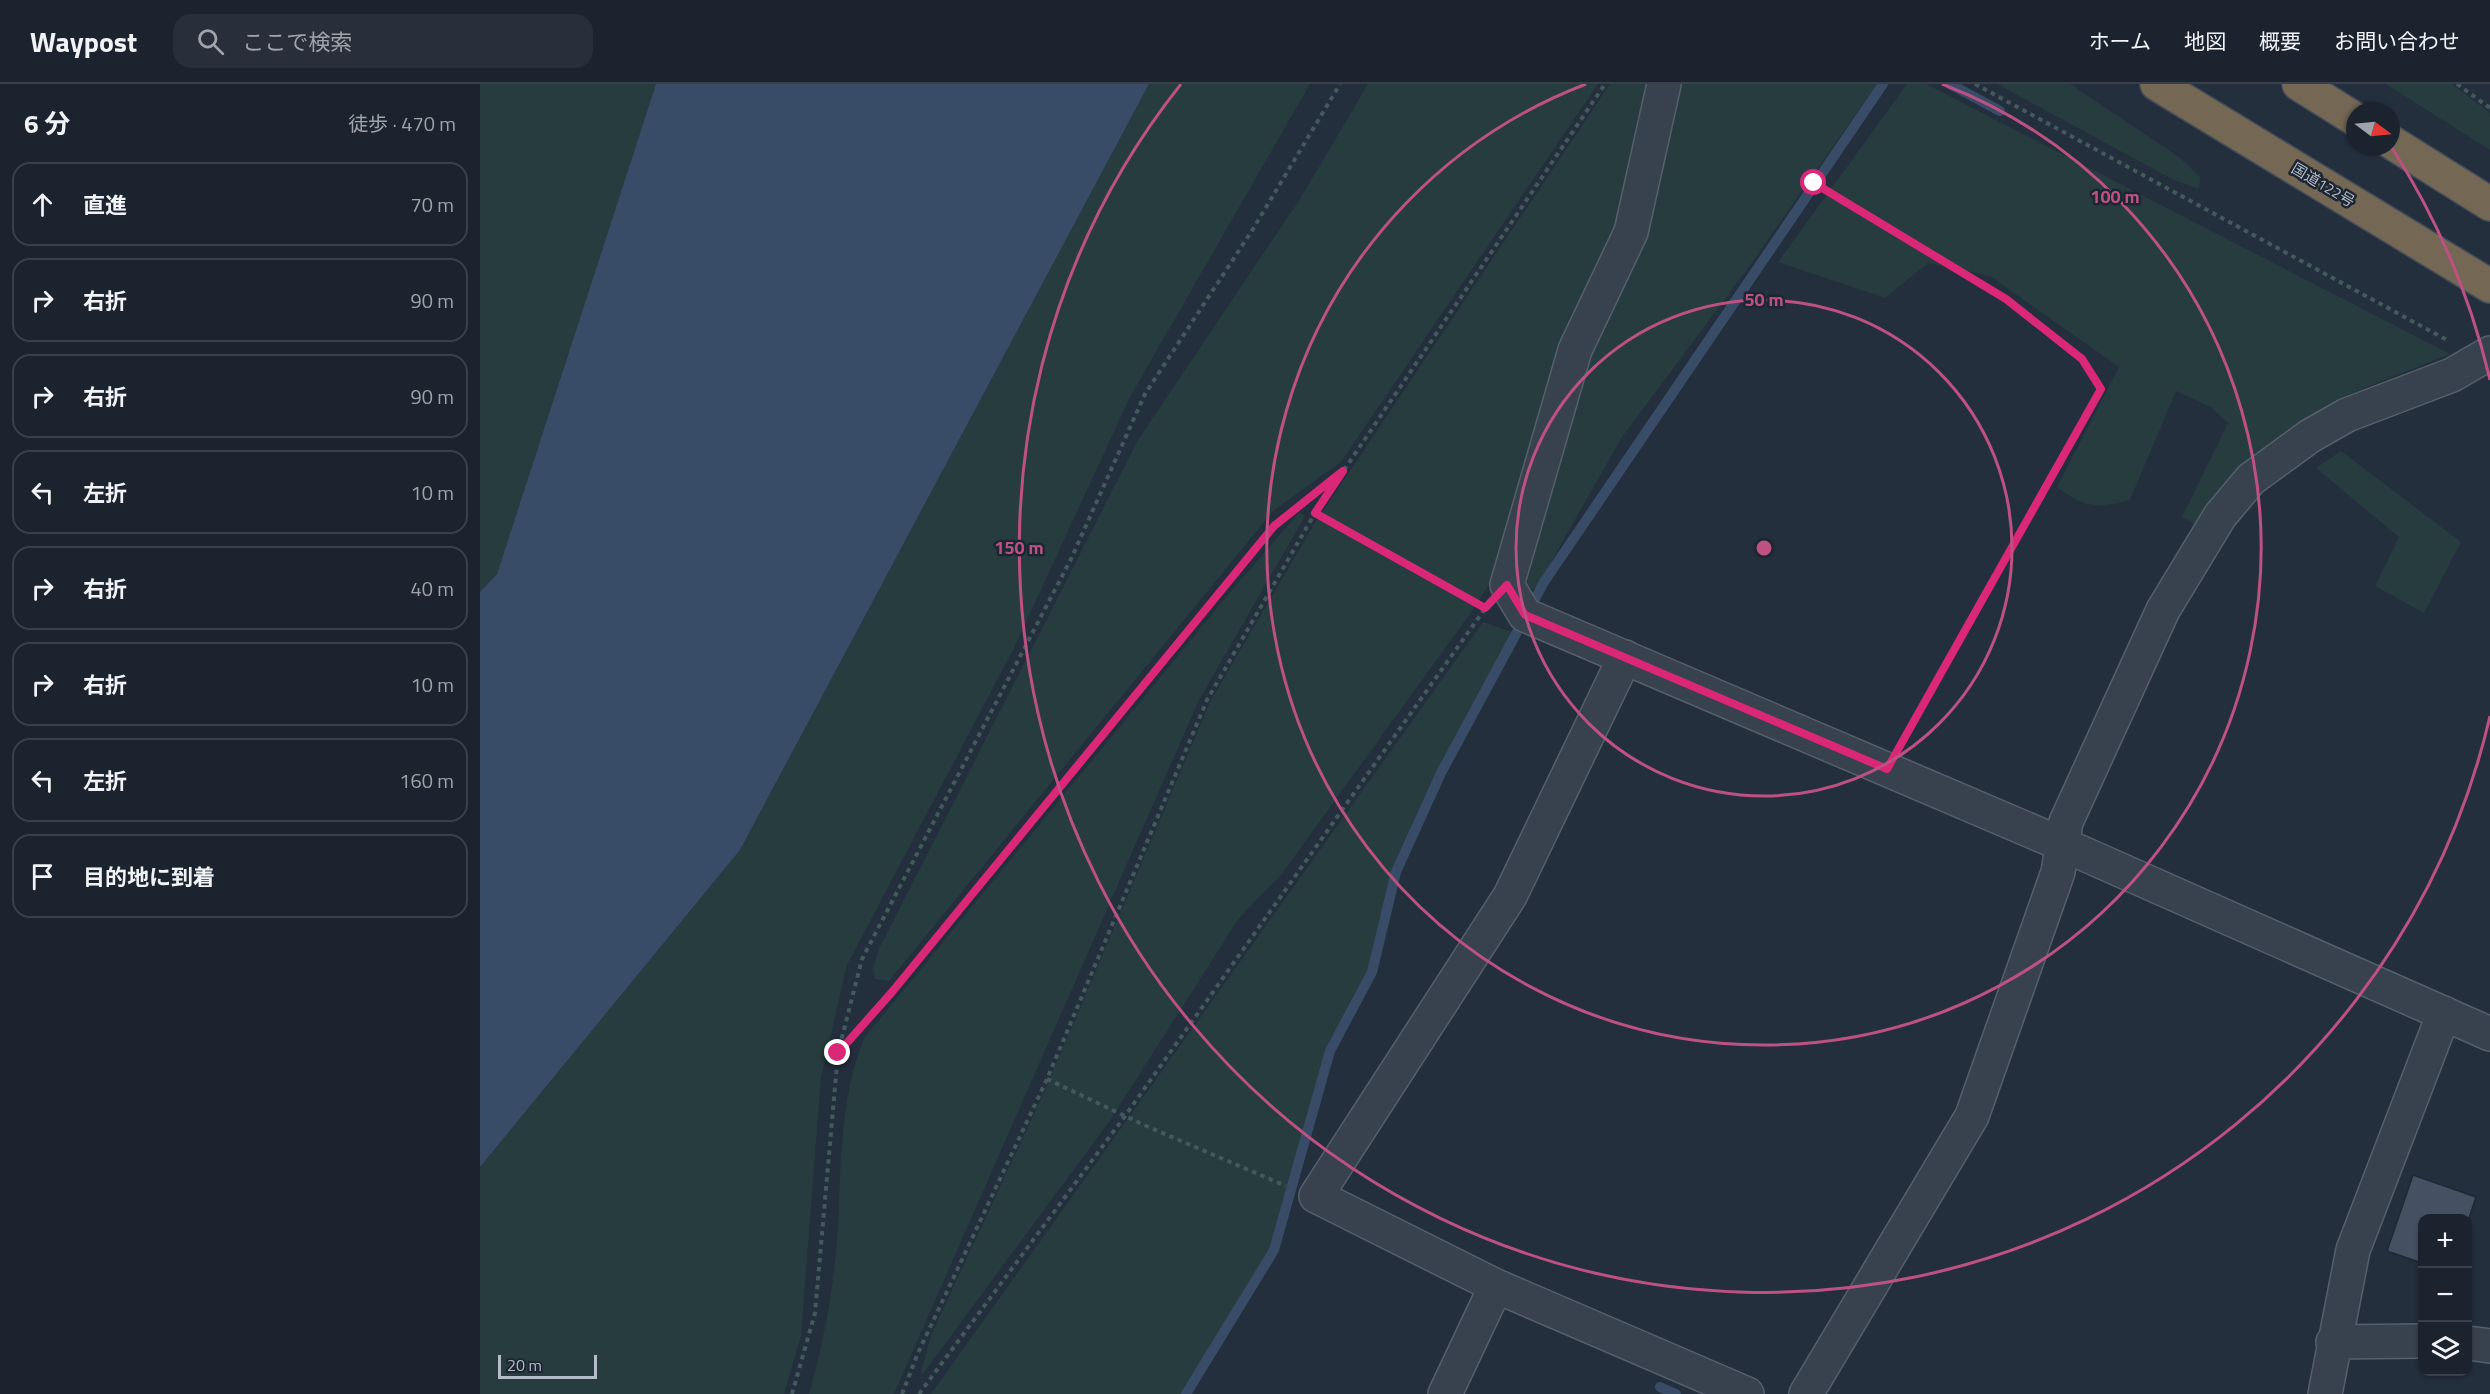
<!DOCTYPE html>
<html lang="ja">
<meta charset="utf-8">
<style>
body{margin:0;font-family:"Titillium Web","Noto Sans JP",sans-serif;background:#282f3a;color:#f1f3f6}
.controls{position:absolute;right:18px;bottom:18px;display:grid;overflow:hidden;border-radius:12px;box-shadow:0 2px 4px #0004}
.controls button{width:54px;height:54px;display:grid;place-items:center;padding:0;border:0;border-bottom:2px solid #39404a;background:#1b232e;color:#f1f3f6;font:30px sans-serif}
.compass{position:absolute;left:1866px;top:18px;width:54px;height:54px;border-radius:50%;background:#1b232e;box-shadow:0 2px 4px #0004;rotate:106deg}
.scale{position:absolute;left:18px;bottom:15px;width:99px;box-sizing:border-box;padding-left:6px;border:3px solid #b4bcc9;border-top:0;font-size:16px;line-height:21px;white-space:nowrap;color:#b4bcc9;-webkit-text-stroke:4px #1d2633;paint-order:stroke}
.stop{position:absolute;width:18px;height:18px;margin:-14px;border:4px solid #db2777;border-radius:50%;background:#fff}
.stop.end{background:#db2777;border-color:#fff;box-shadow:0 2px 6px #0008}
.list{margin:0;padding:0;list-style:none}
h2{display:flex;justify-content:space-between;align-items:center;height:78px;margin:0;padding:0 24px;font-size:26px}
h2 small{font-size:20px;font-weight:400;color:#a0a4aa}
.list li{display:grid;grid-template-columns:39px 1fr auto;gap:18px;align-items:center;box-sizing:border-box;height:84px;margin:0 12px 12px;padding:0 12px;border:2px solid #39404a;border-radius:18px}
.list b{display:block;font-size:22px;white-space:nowrap}
.list em{font-size:20px;font-style:normal;color:#a0a4aa}
.icon{flex:none;width:33px;height:33px;fill:none;stroke:currentColor;stroke-width:2;stroke-linecap:round;stroke-linejoin:round}
.map{position:relative;flex:none;width:2010px;height:1310px;overflow:hidden}
header{display:flex;align-items:center;gap:36px;box-sizing:border-box;height:84px;padding:0 30px;background:#1b232e;border-bottom:2px solid #39404a}
header strong{font-size:28px}
nav{display:flex;gap:33px;margin-inline-start:auto;font-size:21px}
.search{width:420px;height:54px;background:#282f3a;display:flex;align-items:center;gap:15px;box-sizing:border-box;padding:0 21px;border-radius:18px;color:#a0a4aa;font-size:22px}
main{display:flex}
aside{flex:1;background:#1b232e}
.map>svg:first-child{display:block}
</style>
<header>
<strong>Waypost</strong>
<div class="search"><svg class="icon" aria-label="search" viewBox="0 0 24 24"><circle cx="10" cy="10" r="6"/><path d="M15 15l6 6"/></svg>ここで検索</div>
<nav><a>ホーム</a><a>地図</a><a>概要</a><a>お問い合わせ</a></nav>
</header>
<main>
<aside>
<h2>6 分<small>徒歩 · 470 m</small></h2>
<ul class="list">
<li><svg class="icon" aria-label="ahead" viewBox="0 0 24 24"><path d="M12 20V5M6 11l6-6 6 6"/></svg><div><b>直進</b></div><em>70 m</em></li>
<li><svg class="icon" aria-label="right" viewBox="0 0 24 24"><path d="M7 20v-9h11M14 6l5 5-5 5"/></svg><div><b>右折</b></div><em>90 m</em></li>
<li><svg class="icon" aria-label="right" viewBox="0 0 24 24"><path d="M7 20v-9h11M14 6l5 5-5 5"/></svg><div><b>右折</b></div><em>90 m</em></li>
<li><svg class="icon" aria-label="left" viewBox="0 0 24 24"><path d="M17 20v-9H6M10 6l-5 5 5 5"/></svg><div><b>左折</b></div><em>10 m</em></li>
<li><svg class="icon" aria-label="right" viewBox="0 0 24 24"><path d="M7 20v-9h11M14 6l5 5-5 5"/></svg><div><b>右折</b></div><em>40 m</em></li>
<li><svg class="icon" aria-label="right" viewBox="0 0 24 24"><path d="M7 20v-9h11M14 6l5 5-5 5"/></svg><div><b>右折</b></div><em>10 m</em></li>
<li><svg class="icon" aria-label="left" viewBox="0 0 24 24"><path d="M17 20v-9H6M10 6l-5 5 5 5"/></svg><div><b>左折</b></div><em>160 m</em></li>
<li><svg class="icon" aria-label="arrive" viewBox="0 0 24 24"><path d="M6 21V4h12l-3 4 3 4H6"/></svg><div><b>目的地に到着</b></div></li>
</ul>
</aside>
<div class="map">
<svg width="2010" height="1310" viewBox="0 0 2010 1310">
<rect width="100%" height="100%" fill="#242f3e"/>
<path fill="#263c3f" d="M0,0H176L17,490L0,508Z
M669,0H830L650,313L534,564L367,881L341,993L321,1252L304,1310H0V1083L260,766Z
M888,0H1118L861,378L793,427L409,897L395,895L393,884L399,865L658,356L820,115Z
M1130,0H1179L1144,143L1019,485L992,527L801,791L759,834L629,1038L442,1291V1283L452,1249L566,1004L730,618L833,442Z
M1196,0H1397L1268,184L1142,353L1058,501L1049,508L1045,506L1054,472L1052,443Z
M1427,0H1446L1970,270L1884,304L1791,358L1717,441L1702,433L1748,339L1731,323L1696,307L1650,416C1616,425 1605,424 1577,403L1639,283L1510,192L1448,179L1405,214L1298,178Z
M1517,0H1590L1699,73L1720,93L1719,105L1692,95Z
M1906,0H1972L2010,29V66Z
M1861,367L1981,458L1944,529L1895,502L1919,453L1836,384Z
M820,428L825,432L719,616L414,1310H329C343,1260 353,1209 357,1157C362,1090 358,1015 385,953L751,507Z
M1003,538L1032,548L958,688L914,783L888,886L846,967L791,1164L703,1310H451Z"/>
<path fill="#394c67" d="M176,0H669L260,766L0,1083V508L17,490Z"/>
<g fill="none" stroke-linecap="round" stroke-linejoin="round">
<path stroke="#394c67" stroke-width="10" d="M1470,0L1520,27
M1180,1303L1196,1310
M706,1310L794,1166L850,967L892,888L916,788L961,689L1064,498L1403,0"/>
</g>
<path fill="#455162" stroke="#1f2835" stroke-width="1.5" d="M1933,1091L1996,1113L1988,1137V1134H1942V1179L1907,1167Z"/>
<g fill="none" stroke-linecap="round" stroke-linejoin="round">
<g stroke="#565f6c" stroke-width="36">
<path id="minor" d="M1184,0L1151,148L1095,266L1027,501L1045,531L1584,761L2010,950
M1145,573L1030,812L836,1112L1016,1202L1267,1310
M1853,1258L1942,1257
M1988,1259L2010,1262
M965,1310L1016,1202
M1326,1310L1492,1032L1578,788L1586,738L1683,526L1740,432L1771,395L1830,352L1867,331L1972,291L2010,269
M1845,1310L1873,1166L1964,929"/>
</g>
<g stroke="#434c59" stroke-width="36">
<path id="highway" d="M1677,0L2010,202
M1819,0L1875,35
M1911,58L2010,120"/>
</g>
<path stroke="#44595c" stroke-width="4" stroke-dasharray="4.5 4.5" stroke-linecap="butt" d="M1495,0L1967,256
M1977,0L2010,24
M1334,99L1526,215L1602,275L1621,305L1422,657
M835,429L999,521
M360,967L412,908L794,442L860,389
M567,995L664,1041L806,1102
M312,1310L335,1229L358,969L382,875L591,475L665,310L773,145L860,0
M422,1310L438,1269L567,995L727,616L835,429L1125,0
M439,1310L645,1032L1004,526"/>
<use href="#minor" stroke="#38414e" stroke-width="33"/>
<use href="#highway" stroke="#746855" stroke-width="33"/>
</g>
<g fill="none" stroke-linecap="round" stroke-linejoin="round">
<path stroke="#db2777" stroke-width="8" d="M358,969L412,908L794,442L863,387L835,429L1005,524L1027,501L1045,531L1407,685L1621,305L1602,275L1526,215L1334,99"/>
</g>
<g fill="none" stroke="#bd5182" stroke-width="3">
<circle cx="1284" cy="464" r="248"/>
<path d="M1462 0A497 497 0 1 1 1106 0"/>
<path d="M2010 632A745 745 0 1 1 701 0M1912 64A745 745 0 0 1 2010 296"/>
</g>
<g text-anchor="middle" stroke-width="5" stroke-linejoin="round" paint-order="stroke">
<g font-size="15" fill="#b4bcc9" stroke="#1d2633">
<text transform="translate(1843 101) rotate(31)" y="5">国道122号</text>
</g>
</g>
<circle cx="1284" cy="464" r="9" fill="#bd5182" stroke="#1d2633" stroke-width="3"/>
<g font-size="18" text-anchor="middle" font-weight="bold" fill="#bd5182" stroke="#1d2633" stroke-width="5" stroke-linejoin="round" paint-order="stroke">
<text x="1635" y="119">100 m</text>
<text x="1284" y="222">50 m</text>
<text x="539" y="470">150 m</text>
</g>
</svg>
<div class="controls">
<button>+</button>
<button>−</button>
<button><svg class="icon" aria-label="layers" viewBox="0 0 24 24"><path d="M12 4l9 5-9 5-9-5zM3 14l9 5 9-5"/></svg></button>
</div>
<svg class="compass" viewBox="-18 -18 36 36"><path d="M0-13l5 13h-10z" fill="#e53935"/><path d="M0 13l5-13h-10z" fill="#a0a4aa"/></svg>
<div class="scale">20 m</div>
<div class="stop" style="left:1334px;top:99px"></div>
<div class="stop end" style="left:358px;top:969px"></div>
</div>
</main>
